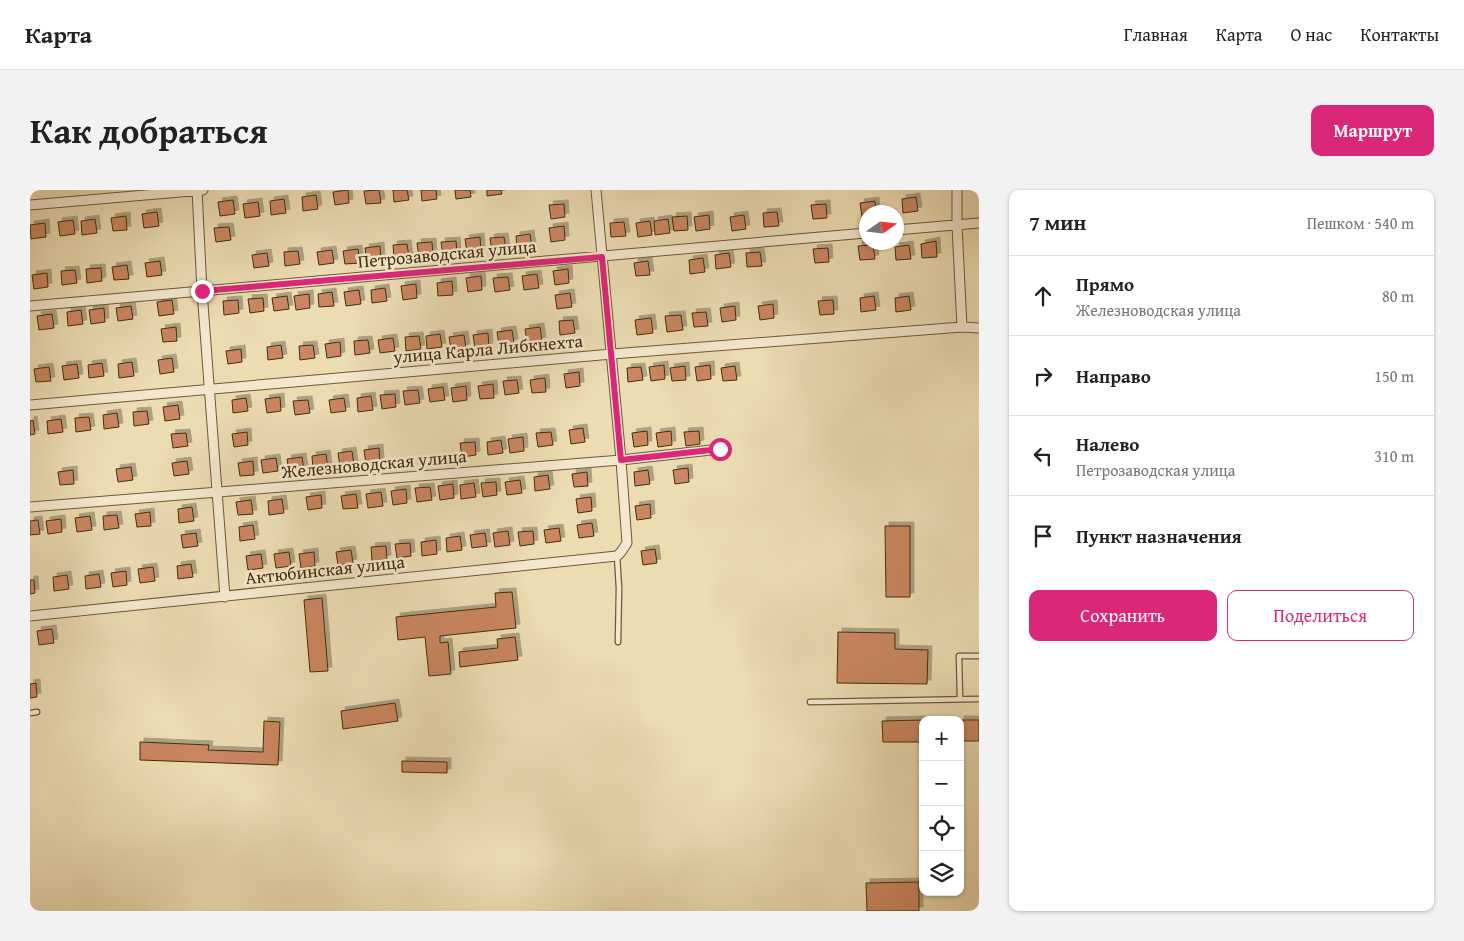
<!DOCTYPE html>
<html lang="ru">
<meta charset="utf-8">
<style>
body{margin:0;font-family:"Gentium Book Plus",serif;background:#f2f2f2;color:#222}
.controls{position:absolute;right:15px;bottom:15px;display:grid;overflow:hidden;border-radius:10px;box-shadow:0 1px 4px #0004}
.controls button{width:45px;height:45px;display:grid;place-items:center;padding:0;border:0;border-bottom:1px solid #e0e0e0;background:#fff;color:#222;font:25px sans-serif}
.compass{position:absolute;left:829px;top:15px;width:45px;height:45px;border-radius:50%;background:#fff;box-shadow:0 1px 4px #0004;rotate:76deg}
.stop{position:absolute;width:15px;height:15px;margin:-11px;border:4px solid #db2777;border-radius:50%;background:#fff}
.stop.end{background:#db2777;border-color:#fff;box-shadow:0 1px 5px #0008}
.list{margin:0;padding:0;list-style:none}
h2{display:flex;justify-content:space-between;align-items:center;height:65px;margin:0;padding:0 20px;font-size:21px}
h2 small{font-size:16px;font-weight:400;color:#767676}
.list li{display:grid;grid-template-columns:32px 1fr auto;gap:15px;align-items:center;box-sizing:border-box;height:80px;padding:0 20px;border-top:1px solid #e0e0e0}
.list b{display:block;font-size:19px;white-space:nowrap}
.list p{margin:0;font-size:16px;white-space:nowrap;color:#767676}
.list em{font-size:16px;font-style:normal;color:#767676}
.actions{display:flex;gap:10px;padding:15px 20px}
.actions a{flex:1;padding:11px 0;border:1px solid #db2777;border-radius:10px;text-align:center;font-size:18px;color:#db2777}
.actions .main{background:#db2777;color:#fff}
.icon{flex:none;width:28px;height:28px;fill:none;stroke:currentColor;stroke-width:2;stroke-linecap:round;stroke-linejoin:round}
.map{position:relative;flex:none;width:949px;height:721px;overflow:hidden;border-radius:10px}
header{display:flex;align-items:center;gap:30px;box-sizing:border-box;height:70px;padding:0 25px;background:#fff;border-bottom:1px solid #e0e0e0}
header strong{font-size:24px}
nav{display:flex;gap:28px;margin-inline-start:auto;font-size:18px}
.intro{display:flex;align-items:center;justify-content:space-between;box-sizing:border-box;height:120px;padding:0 30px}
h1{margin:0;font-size:35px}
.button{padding:12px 22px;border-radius:10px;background:#db2777;color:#fff;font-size:18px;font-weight:700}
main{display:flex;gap:30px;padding:0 30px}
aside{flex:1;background:#fff;border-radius:10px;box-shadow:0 1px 4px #0004}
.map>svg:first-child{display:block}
</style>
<header>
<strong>Карта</strong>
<nav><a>Главная</a><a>Карта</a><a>О нас</a><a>Контакты</a></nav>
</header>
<div class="intro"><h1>Как добраться</h1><a class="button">Маршрут</a></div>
<main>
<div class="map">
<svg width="949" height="721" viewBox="0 0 949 721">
<defs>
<filter id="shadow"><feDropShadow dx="4" dy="-4" stdDeviation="0" flood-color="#0004"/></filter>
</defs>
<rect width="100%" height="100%" fill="#ecdcb2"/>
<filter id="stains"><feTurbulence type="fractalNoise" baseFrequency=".004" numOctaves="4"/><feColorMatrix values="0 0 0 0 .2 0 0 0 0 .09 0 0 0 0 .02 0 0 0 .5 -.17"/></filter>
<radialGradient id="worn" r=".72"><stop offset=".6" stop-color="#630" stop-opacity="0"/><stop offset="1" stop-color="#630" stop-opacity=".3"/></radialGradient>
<path fill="#ca8661" stroke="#442d0c" filter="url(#shadow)" d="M318,0L319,13L305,15L303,2Z
M349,0L351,13L336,14L334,1Z
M363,0H377L379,10L364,12Z
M391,0H406L407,9L392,11Z
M425,0H440L441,7L426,9Z
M457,0H471L472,4L457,6Z
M286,5L288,19L273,21L272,7Z
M886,7L888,21L873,23L872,9Z
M254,9L256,23L241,25L240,11Z
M203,10L205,24L190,26L188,12Z
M845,11L846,22H836V26L832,27L830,13Z
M228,12L230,26L215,28L213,14Z
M534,14L535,27L521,29L519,15Z
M796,14L797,28L783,29L781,15Z
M127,22L129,36L114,38L112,24Z
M747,22L749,36L734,37L733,23Z
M679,25L680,39L666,41L664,27Z
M714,25L716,39L702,41L700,27Z
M96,26L97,40L83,41L81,28Z
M657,26L658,40L644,41L642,27Z
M65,29L67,43L52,45L51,31Z
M638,29L640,43L625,45L624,31Z
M43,30L45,44L30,46L28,32Z
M620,31L622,45L608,47L606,33Z
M594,32L596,46L581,47L580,33Z
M15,33L16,47L1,49L0,35Z
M534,36L535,50L521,52L519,38Z
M199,37L201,50L186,52L184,38Z
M500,44L502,57L487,59L486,46Z
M450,47L451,61L437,63L435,49Z
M474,47L476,60L462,62L460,48Z
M426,51L427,64L413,66L411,52Z
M906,51L907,67L892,68L891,54Z
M402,52L403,65L389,67L387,53Z
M377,54L379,67L364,69L363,55Z
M843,55L845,69L830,70L828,56Z
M879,55L881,69L866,70L865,57Z
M350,56L351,70L337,72L335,58Z
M798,58L799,72L785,73L783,59Z
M328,59L330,73L315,74L313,61Z
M302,60L304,73L289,75L287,62Z
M268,61L270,74L255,76L254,62Z
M730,62L732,76L717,77L716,63Z
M237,63L239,76L224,78L222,65Z
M699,63L701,77L686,79L685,65Z
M673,68L675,82L660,84L659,70Z
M130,71L132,85L117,87L115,73Z
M618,71L620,85L606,86L604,73Z
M97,75L99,89L84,90L82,77Z
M71,78L72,91L57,93L56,79Z
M538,79L539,93L525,95L523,81Z
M45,80L47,93L32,95L31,81Z
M17,83L18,97L4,99L2,85Z
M507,84L509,98L494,100L492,86Z
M451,86L452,100L438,102L436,88Z
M478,87L480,100L465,102L463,88Z
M422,91L423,105L408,106L407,93Z
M386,94L387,108L373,110L371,96Z
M355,98L357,111L342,113L341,100Z
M329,100L331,114L316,116L314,102Z
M302,102L304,116L289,117L288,104Z
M540,103L542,117L527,119L525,105Z
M279,104L280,118L266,120L264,106Z
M257,106L259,119L244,121L242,108Z
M844,106L846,120L831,122L830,108Z
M879,106L881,120L866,122L865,108Z
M233,108L234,121L220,123L218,109Z
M142,110L144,124L129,126L127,112Z
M208,110L209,123L194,125L193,111Z
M803,110L804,124L790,125L788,111Z
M743,114L744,128L730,130L728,116Z
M101,116L103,129L88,131L86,118Z
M705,116L706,130L692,132L690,118Z
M74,118L75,132L61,134L59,120Z
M51,120L53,134L38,136L37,122Z
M676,122L678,136L664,137L662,123Z
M22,124L24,138L9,140L7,126Z
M651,125L653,140L637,142L635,126Z
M621,128L623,143L607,145L605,130Z
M543,130L545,143L530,145L529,131Z
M146,137L147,151L133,152L131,139Z
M510,137L512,151L497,153L495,139Z
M482,140L484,153L469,155L467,142Z
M458,143L459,157L445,159L443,145Z
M410,144L412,157L397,159L396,146Z
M434,145L436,158L421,160L419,147Z
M389,146L391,159L376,161L375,147Z
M363,148L365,161L350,163L348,150Z
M338,150L340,163L325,165L324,151Z
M310,152L311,166L297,168L295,154Z
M251,155L253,168L238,170L237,157Z
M283,155L285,168L270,170L269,156Z
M211,159L212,172L198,174L196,161Z
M142,168L144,182L130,184L128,170Z
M102,172L104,186L89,188L88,174Z
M72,173L74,186L59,188L58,175Z
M47,174L49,188L34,190L32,176Z
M634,175L635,189L621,191L619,177Z
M680,175L681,189L667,191L665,177Z
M655,176L656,190L642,191L640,178Z
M705,176L707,190L693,191L691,178Z
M19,177L21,191L6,192L4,179Z
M611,177L613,190L598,192L597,178Z
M549,182L550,196L536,198L534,184Z
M515,188L516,202L502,203L500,190Z
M487,190L489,203L475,205L473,191Z
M463,194L464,208L450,209L448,196Z
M436,196L437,210L423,212L421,198Z
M413,197L415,210L400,212L398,199Z
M388,200L390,213L375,215L373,201Z
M365,204L366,217L352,219L350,205Z
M341,206L343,220L328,222L327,208Z
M250,207L251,221L237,223L235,209Z
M216,208L218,221L203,223L202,210Z
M314,208L316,221L301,223L299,210Z
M278,210L280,223L265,225L263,211Z
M148,215L150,229L135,231L133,217Z
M117,221L119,234L104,236L103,222Z
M87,223L89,237L74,239L73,225Z
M59,227L61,240L46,242L45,228Z
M31,229L33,242L18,244L17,231Z
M3,230L5,244L0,245V231Z
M553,238L555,252L541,254L539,240Z
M617,241L618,255L604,257L602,243Z
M641,241L642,255L628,257L626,243Z
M669,241L670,254L656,256L654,242Z
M217,242L218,255L204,257L202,244Z
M521,242L523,255L508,257L506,243Z
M156,243L158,256L143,258L141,244Z
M493,247L494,261L480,263L478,249Z
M471,250L473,263L458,265L457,252Z
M445,252L446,265L432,267L430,253Z
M349,258L350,272L336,274L334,260Z
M322,261L324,275L310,277L308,263Z
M296,264L298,278L283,280L282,266Z
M272,267L274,280L259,282L257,269Z
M246,268L248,281L233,283L231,270Z
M157,271L159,284L144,286L142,273Z
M223,271L224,285L210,286L208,273Z
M101,277L103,290L88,292L86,279Z
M658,278L659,292L645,294L643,280Z
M43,280L44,294L30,295L28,282Z
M618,280L620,294L605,296L604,282Z
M557,282L558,296L544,297L542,284Z
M518,285L520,299L505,301L504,287Z
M490,290L492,303L477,305L475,292Z
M466,292L467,305L453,307L451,293Z
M444,293L446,307L431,309L430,295Z
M423,294L424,308L410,310L408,296Z
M400,297L402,310L387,312L385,298Z
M376,299L377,313L363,315L361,301Z
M351,302L353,316L338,318L336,304Z
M326,304L328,318L313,319L311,306Z
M291,305L292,318L278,320L276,307Z
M561,307L562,321L548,323L546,309Z
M252,309L254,323L239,325L238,311Z
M221,310L223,324L208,325L206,312Z
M620,314L621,328L607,330L605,316Z
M162,317L164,331L149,333L148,319Z
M120,322L121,336L107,337L105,324Z
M87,325L89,338L74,340L73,326Z
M60,326L62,340L47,342L45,328Z
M31,329L32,342L18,344L16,331Z
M8,330L10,344L0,345V331Z
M562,333L564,346L549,348L547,335Z
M223,335L225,349L210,351L209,337Z
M855,336H880V407H856Z
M529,338L531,351L516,353L514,340Z
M478,341L480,355L465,357L463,343Z
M503,341L504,354L490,356L488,342Z
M166,343L168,356L153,358L151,345Z
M455,343L457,356L442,358L440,345Z
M430,346L432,360L417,362L416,348Z
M406,350L407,364L392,366L391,352Z
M380,353L381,366L367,368L365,354Z
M356,356L357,369L342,371L341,357Z
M625,359L627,373L613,375L611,361Z
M321,360L323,373L308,375L306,362Z
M259,362L261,376L246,378L244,364Z
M284,362L285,376L271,378L269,364Z
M231,364L233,378L218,380L216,366Z
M161,374L163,387L148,389L147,376Z
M123,377L125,391L110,393L108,379Z
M96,381L97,395L83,397L81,383Z
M69,384L71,397L56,399L55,386Z
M37,385L39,399L24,401L23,387Z
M0,390H4L5,403L0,404Z
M482,402L486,438L410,446V453L418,452L421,484L399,486L395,447L368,450L366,427L466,417L465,403Z
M292,408L298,481L280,482L274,410Z
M22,439L24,453L9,455L7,441Z
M808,442L865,443V459L898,460L897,494L807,493Z
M485,447L488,470L430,477L429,462L468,458L467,449Z
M6,493L7,507L0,508V494Z
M365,513L368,531L313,539L311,521Z
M893,530V552H853L852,531Z
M930,530H949V551H930Z
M234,531L250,532L248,575L110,570V552L179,555L178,560L233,562Z
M372,571L417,572V583L372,582Z
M889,692V721H837L836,693Z"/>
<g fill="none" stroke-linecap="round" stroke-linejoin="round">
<g stroke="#6e5936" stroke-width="7">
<path id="service" d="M587,366L589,398L588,452
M930,509L929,466H949
M780,512L949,509
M0,523L7,522"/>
</g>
<g stroke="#6e5936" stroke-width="11">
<path id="minor" d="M167,0L172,101L195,407
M927,0V35L932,137
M0,15L173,0
M866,40L949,33
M0,116L836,43
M0,215L582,164L932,137L949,138
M0,317L591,270L690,259
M0,426L587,366L591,362L597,353L591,270L566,0"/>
</g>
<use href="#service" stroke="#f3e8cd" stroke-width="4.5"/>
<use href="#minor" stroke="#f3e8cd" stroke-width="9"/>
</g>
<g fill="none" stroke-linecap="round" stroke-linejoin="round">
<path stroke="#db2777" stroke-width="6" d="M172,101L572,67L591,270L690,259"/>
</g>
<g text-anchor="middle" stroke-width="5" stroke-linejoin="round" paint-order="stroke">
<g font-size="18" fill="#442d0c" stroke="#f3e8cd">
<text transform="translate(417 64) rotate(-5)" y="6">Петрозаводская улица</text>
<text transform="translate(458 159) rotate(-5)" y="6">улица Карла Либкнехта</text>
<text transform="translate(344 274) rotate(-5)" y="6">Железноводская улица</text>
<text transform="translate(295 380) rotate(-6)" y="6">Актюбинская улица</text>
</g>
</g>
<rect width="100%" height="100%" filter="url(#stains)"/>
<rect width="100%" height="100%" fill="url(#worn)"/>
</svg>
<div class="controls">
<button>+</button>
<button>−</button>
<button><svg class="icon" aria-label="locate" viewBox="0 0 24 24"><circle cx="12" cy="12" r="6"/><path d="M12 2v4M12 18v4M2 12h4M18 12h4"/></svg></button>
<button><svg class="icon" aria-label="layers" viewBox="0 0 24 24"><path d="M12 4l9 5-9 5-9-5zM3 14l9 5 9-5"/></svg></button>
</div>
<svg class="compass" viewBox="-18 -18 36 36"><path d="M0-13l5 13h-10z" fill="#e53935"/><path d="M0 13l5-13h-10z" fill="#767676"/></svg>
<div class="stop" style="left:690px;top:259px"></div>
<div class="stop end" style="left:172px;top:101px"></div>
</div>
<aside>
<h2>7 мин<small>Пешком · 540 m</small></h2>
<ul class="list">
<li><svg class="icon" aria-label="ahead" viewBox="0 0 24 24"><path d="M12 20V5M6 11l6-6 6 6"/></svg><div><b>Прямо</b><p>Железноводская улица</p></div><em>80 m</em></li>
<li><svg class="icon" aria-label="right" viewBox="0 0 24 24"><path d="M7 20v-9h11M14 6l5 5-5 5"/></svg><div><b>Направо</b></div><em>150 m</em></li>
<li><svg class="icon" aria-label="left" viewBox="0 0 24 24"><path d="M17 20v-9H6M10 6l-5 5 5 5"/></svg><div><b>Налево</b><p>Петрозаводская улица</p></div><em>310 m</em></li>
<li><svg class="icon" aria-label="arrive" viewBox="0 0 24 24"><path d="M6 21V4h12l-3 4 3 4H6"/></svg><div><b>Пункт назначения</b></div></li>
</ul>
<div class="actions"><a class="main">Сохранить</a><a>Поделиться</a></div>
</aside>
</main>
